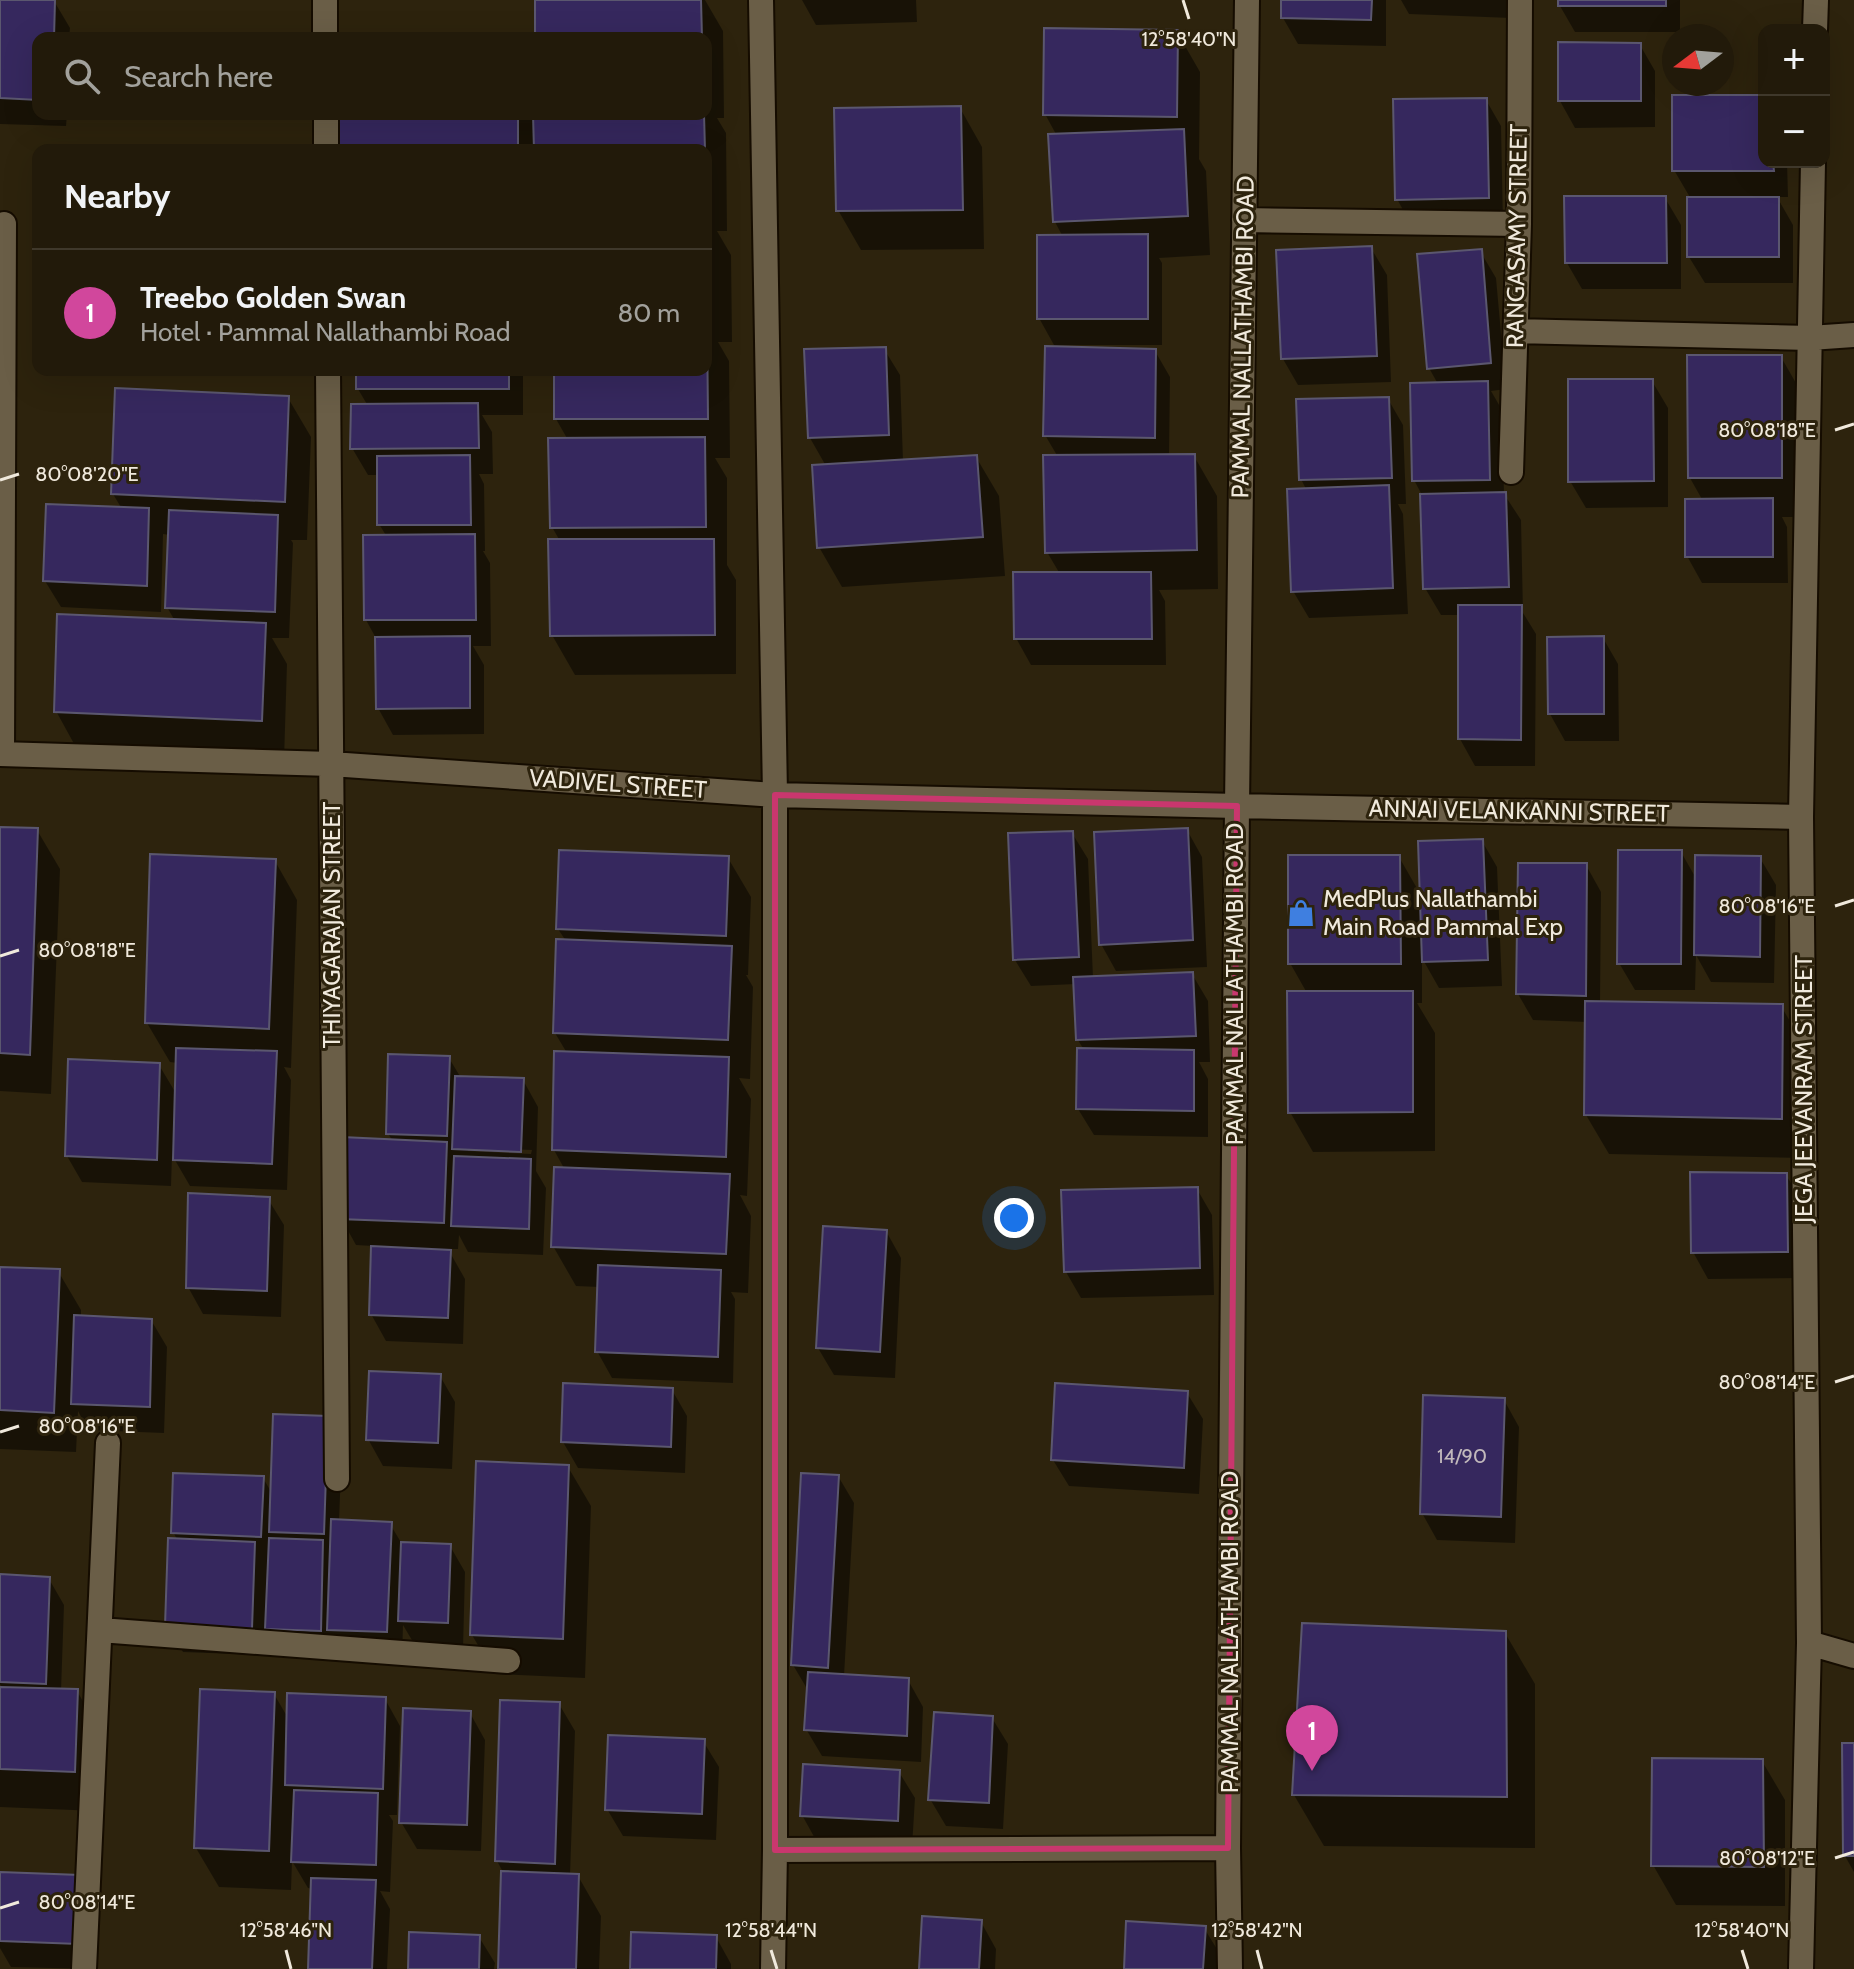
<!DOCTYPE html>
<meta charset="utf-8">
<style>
body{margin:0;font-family:Cabin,sans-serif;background:#2a2313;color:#f1f3f6}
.controls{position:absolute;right:24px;top:24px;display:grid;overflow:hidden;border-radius:16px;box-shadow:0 8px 32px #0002}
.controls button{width:72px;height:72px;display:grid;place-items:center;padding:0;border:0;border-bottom:2px solid #3f382b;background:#221a0a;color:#f1f3f6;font:40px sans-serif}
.compass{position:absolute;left:1662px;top:24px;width:72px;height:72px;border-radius:50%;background:#221a0a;box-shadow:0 8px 32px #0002;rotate:254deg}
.you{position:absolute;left:1014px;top:1218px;width:28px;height:28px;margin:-20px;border:6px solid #fff;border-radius:50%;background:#1a73e8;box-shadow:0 0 0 12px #1a73e833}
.badge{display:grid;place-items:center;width:52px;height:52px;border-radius:50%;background:#c6a6f0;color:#fff;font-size:26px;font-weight:700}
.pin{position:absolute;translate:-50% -66px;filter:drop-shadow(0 2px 4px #0008)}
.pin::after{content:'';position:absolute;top:42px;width:28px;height:24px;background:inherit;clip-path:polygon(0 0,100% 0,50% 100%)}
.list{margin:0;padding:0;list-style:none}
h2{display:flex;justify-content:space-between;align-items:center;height:104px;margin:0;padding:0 32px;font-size:34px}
h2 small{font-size:26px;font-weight:400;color:#a2a19c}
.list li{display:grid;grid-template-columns:52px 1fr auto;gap:24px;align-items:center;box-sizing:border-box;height:128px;padding:0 32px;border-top:2px solid #3f382b}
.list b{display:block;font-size:30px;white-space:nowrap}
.list p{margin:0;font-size:26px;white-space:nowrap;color:#a2a19c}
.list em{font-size:26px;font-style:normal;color:#a2a19c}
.icon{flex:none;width:44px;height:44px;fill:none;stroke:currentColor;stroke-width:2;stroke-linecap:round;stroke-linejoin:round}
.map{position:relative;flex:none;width:1854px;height:1969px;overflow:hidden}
.search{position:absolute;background:#221a0a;box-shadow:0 8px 32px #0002;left:32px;top:32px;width:680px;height:88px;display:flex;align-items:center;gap:20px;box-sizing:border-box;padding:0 28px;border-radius:16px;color:#a2a19c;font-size:30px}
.panel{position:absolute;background:#221a0a;box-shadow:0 8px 32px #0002;left:32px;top:144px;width:680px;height:232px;border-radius:16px}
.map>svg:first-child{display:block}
</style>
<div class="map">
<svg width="1854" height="1969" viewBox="0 0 1854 1969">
<rect width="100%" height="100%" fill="#2d230d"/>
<path fill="#0007" fill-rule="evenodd" d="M0,0L54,1L70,28L69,38H38V114H67L66,126L0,124Z
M537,0H705L723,31L724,118H717L726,133L727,231H717L731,255L732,342H718L729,361L730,458H715L727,478V565L736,580V674L575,675L552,635L560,541L552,527L568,440L556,419V370H706V150H341V114H706V38H537Z
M802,0H916L917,22L816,25Z
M1283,0H1386V46L1298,44L1283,18Z
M1401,0H1512L1511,18L1409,14Z
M1560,0H1680V32H1575L1560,6Z
M1177,32L1200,72L1199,159L1206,171L1210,255L1159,258L1162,263V345H1054L1039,318L1063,237L1055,222L1057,136L1045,114Z
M1640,45L1655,71V127L1575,128L1560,101Z
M1764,97V162H1787L1788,197H1777L1793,225V283H1705L1689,257L1691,199L1674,170Z
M1486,100L1501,126L1503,225L1412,226L1397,199Z
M960,108L982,147L984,249L861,250L838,210Z
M1665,198L1681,225V289H1582L1567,263Z
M1371,248L1387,275L1391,382L1298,385L1283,359Z
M1480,251L1496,278L1506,389L1491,391L1502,410L1504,494L1521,520L1523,613L1536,634L1535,766H1475L1460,739V615H1441L1425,588L1422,495L1414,480L1438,384L1429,368Z
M884,349L900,375L903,461L976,457L999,496L1005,576L842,587L819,547L826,466L810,438Z
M1155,351L1170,377L1169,456H1194L1217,496L1218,589L1159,590L1165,601L1166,665H1031L1016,638L1060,574L1047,552L1058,457L1045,435Z
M1781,357L1804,397V517H1782L1787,527L1788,583H1702L1687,556L1703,501L1690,478Z
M358,370H523V415H482L492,432L493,474H479L484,484L485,551H483L490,563L491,646H473L484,665V734L393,735L378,708L377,640L366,620L387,537L379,524V475H368L352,448L368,406L358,389Z
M1652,381L1668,408V507L1586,508L1570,481Z
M288,398L311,437L307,540H291L293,543L289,638H272L287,664L284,760L78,751L56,711L175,621L167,607L170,535L163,534L161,612L61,607L45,581L122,509L113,494Z
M1388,399L1403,425L1406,504H1398L1403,514L1408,614L1309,618L1293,591L1307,491L1301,479Z
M1603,638L1618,664L1619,741H1565L1550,714Z
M0,829L37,830L60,869L51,1094L0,1091Z
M1187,830L1202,857L1207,967L1116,971L1101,944Z
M1072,833L1088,859L1093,978L1192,974L1208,1001L1210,1062H1199L1208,1079V1137L1094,1135L1078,1109L1084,1050L1078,1040L1076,984L1031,986L1015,960Z
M1482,841L1497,867L1502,986L1439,988L1422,958V1003H1417L1435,1033V1151L1313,1152L1290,1112L1307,993L1290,963L1399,857L1422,897Z
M1681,852L1697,880L1760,858L1776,885L1774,983L1711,982L1696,955L1695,990H1635L1619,963Z
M728,858L751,897L748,975H746L753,987L750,1079L739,1078L751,1099L747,1196L740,1195L751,1216L748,1293L731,1292L735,1299L733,1383L612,1378L597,1351L599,1287L576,1286L553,1246L565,1170L554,1150L567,1053L555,1033L566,941L558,929Z
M275,861L297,900L291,1068L284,1067L291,1080L287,1190L190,1186L172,1155L171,1186L82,1182L67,1156L159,1065L177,1095L178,1063L170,1062L147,1023Z
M1586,865L1601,892L1600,1003L1781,1006L1804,1045L1803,1158L1609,1154L1586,1115L1587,1022L1533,1020L1518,994Z
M449,1058L461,1078L523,1080L538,1107L536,1171L546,1188L543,1255L468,1252L459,1235L458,1249H448L465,1279L463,1344L386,1341L371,1314L373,1246L356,1245L341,1218L393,1141L388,1134ZM468,1147L532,1150L531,1154L468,1151Z
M1786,1175L1802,1201V1278L1708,1279L1693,1252Z
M1197,1189L1212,1215L1214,1295L1081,1298L1066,1272Z
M268,1199L284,1225L281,1317L203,1314L188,1287Z
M886,1231L901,1258L895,1378L834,1375L818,1348Z
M0,1269L58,1271L81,1310V1318L151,1320L167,1347L164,1433L88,1430L78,1411L76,1452L0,1449Z
M440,1376L455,1402L452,1469L383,1466L368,1439Z
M672,1390L687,1416L685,1473L578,1468L563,1442Z
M1187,1393L1203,1419L1199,1494L1069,1486L1053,1460Z
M1504,1400L1519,1427L1515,1543L1437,1540L1422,1513Z
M342,1445L339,1521L390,1524L402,1544L450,1546L465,1572L463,1649L416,1647L403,1625L402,1658L282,1655L267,1629L266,1655L183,1652L167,1625L178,1541L173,1532L263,1478L273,1495Z
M568,1467L591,1506L585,1678L495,1674L472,1635Z
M838,1476L854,1503L844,1676L908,1680L923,1707L921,1762L822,1756L806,1729L809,1692L793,1665Z
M0,1576L49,1579L64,1605L61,1691H77L100,1731L97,1811L0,1807V1689H3L0,1684Z
M1505,1633L1535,1684V1848L1324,1846L1294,1795Z
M274,1694L288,1718L385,1699L400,1726L397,1815H389L393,1821L390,1892L380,1891L390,1909L387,1969H310L313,1889L308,1888L292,1861L291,1890L219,1887L196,1848Z
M559,1704L575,1731L570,1876H578L601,1916L599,1969H500L503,1872L497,1861Z
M470,1713L485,1740L481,1851L417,1849L401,1822Z
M992,1718L1008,1744L1003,1829L946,1826L930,1799Z
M703,1741L719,1767L716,1840L623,1836L607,1809Z
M1854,1745V1872L1845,1856Z
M1762,1761L1785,1800V1906L1676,1905L1653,1865Z
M899,1772L915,1798L912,1847L817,1842L802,1815Z
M0,1874L79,1877L92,1969L11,1967L0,1948Z
M981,1922L996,1949L995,1969H921Z
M1204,1928L1220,1954L1219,1969H1126Z
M479,1937L495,1963L494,1969H410Z
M716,1937L731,1964V1969H632Z"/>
<path fill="#36285e" stroke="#5b576f" stroke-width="2" d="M0,0H55L54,38H38V100L0,98Z
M535,0H701L702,38H535Z
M1281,0H1372L1371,20L1281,18Z
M1558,0H1666V6H1558Z
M1044,28L1178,30L1177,117L1043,115Z
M1558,42L1641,43V101H1558Z
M1672,95H1764V162H1773L1774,171H1672Z
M1487,98L1489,198L1395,200L1393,99Z
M961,106L963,210L836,211L834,108Z
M339,114H518V150H339Z
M533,114H704L705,150H534Z
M1184,129L1188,216L1053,222L1048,134Z
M1564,196H1666L1667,263H1565Z
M1687,197H1779V257H1687Z
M706,214H709L710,302L706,303Z
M1148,234V319H1037V235Z
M1372,246L1377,356L1281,359L1276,250Z
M1482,249L1491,363L1427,369L1417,254Z
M706,320H707L708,419H554V370H706Z
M1045,346L1156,349L1155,438L1043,436Z
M886,347L889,435L808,438L804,349Z
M1687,355H1782V478H1688Z
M356,370H509V389H356Z
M1568,379H1653L1654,481L1568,482Z
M1488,381L1490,480L1412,481L1410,383Z
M115,388L289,396L285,502L111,494Z
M1389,397L1392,478L1299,480L1296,399Z
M478,403L479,448L350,449L351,404Z
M705,437L706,527L550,528L548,438Z
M1195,454L1197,550L1045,553L1043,455Z
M470,455L471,525H377V456Z
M977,455L983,537L817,548L812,465Z
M1389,485L1393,588L1291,592L1287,489Z
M1506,492L1509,587L1423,589L1420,494Z
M1773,498V557H1685V499Z
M46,504L149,508L147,586L43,581Z
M169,510L278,515L275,612L165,608Z
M475,534L476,620H364L363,535Z
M548,539H714L715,635L550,636Z
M1013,572H1151L1152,639H1014Z
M1458,605H1522L1521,740L1458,739Z
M57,614L266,623L262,721L54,712Z
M470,636V708L376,709L375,637Z
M1604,636V714H1548L1547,637Z
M0,827L38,828L30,1055L0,1053Z
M1188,828L1193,940L1099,945L1094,832Z
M1073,831L1079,957L1013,960L1008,833Z
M1483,839L1488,960L1422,962L1418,841Z
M559,850L729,856L726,936L556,929Z
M1618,850H1682L1681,964H1617Z
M150,854L276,859L269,1029L145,1023Z
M1288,855H1400L1401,964H1288Z
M1695,855L1761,856L1760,957L1694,955Z
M1518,863H1587L1586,996L1516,994Z
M556,939L732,946L728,1040L553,1033Z
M1193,972L1196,1036L1076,1040L1073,977Z
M1287,991H1413V1112L1288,1113Z
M1585,1001L1783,1004L1782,1119L1584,1115Z
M176,1048L277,1051L272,1164L173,1160Z
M1077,1048L1194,1050V1111L1076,1109Z
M554,1051L729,1057L726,1157L552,1150Z
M388,1054L450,1056L447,1136L386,1134Z
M68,1059L160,1063L157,1160L65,1156Z
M455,1076L524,1078L521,1152L452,1149Z
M342,1137L447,1142L444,1223L339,1219Z
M454,1156L531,1159L529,1229L451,1226Z
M554,1167L730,1174L726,1254L551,1247Z
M1690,1172L1787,1173L1788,1252L1691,1253Z
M1198,1187L1200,1268L1064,1272L1061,1190Z
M188,1193L270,1197L267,1291L186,1288Z
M823,1226L887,1230L880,1352L816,1348Z
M371,1246L451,1250L448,1318L369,1315Z
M598,1265L721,1270L718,1357L595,1352Z
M0,1267L60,1269L54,1413L0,1410Z
M74,1315L152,1319L150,1407L71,1404Z
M369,1371L441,1374L438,1443L366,1440Z
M563,1383L673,1388L671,1447L561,1442Z
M1055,1383L1188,1391L1184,1468L1051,1460Z
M1423,1395L1505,1398L1501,1517L1420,1514Z
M273,1414L328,1416L324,1534L269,1532Z
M476,1461L569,1465L563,1639L470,1635Z
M173,1473L264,1476L261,1537L171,1533Z
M801,1473L839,1475L828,1668L791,1665Z
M331,1519L392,1522L387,1632L327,1630Z
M168,1538L255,1542L252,1629L165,1626Z
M269,1538L323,1540L321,1631L265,1629Z
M401,1542L451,1544L448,1623L398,1621Z
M0,1574L50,1577L46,1684L0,1682Z
M1302,1623L1506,1631L1507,1797L1292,1795Z
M808,1672L909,1678L907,1736L804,1730Z
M0,1687L78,1689L75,1772L0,1769Z
M200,1689L275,1692L269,1851L194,1848Z
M287,1693L386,1697L383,1789L285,1785Z
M500,1700L560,1702L555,1864L495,1861Z
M403,1708L471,1711L467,1825L399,1823Z
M934,1712L993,1716L989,1803L928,1800Z
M608,1735L705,1739L702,1814L605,1810Z
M1842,1743H1854V1856H1843Z
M1652,1758L1763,1759L1764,1867L1651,1866Z
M803,1764L900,1770L898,1821L800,1816Z
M294,1790L378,1793L376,1865L291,1862Z
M501,1871L579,1874L576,1969H498Z
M0,1872L80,1875L78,1944L0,1941Z
M311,1878L376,1880L372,1969H308Z
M922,1916L982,1920L979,1969H919Z
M1126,1921L1206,1926L1203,1969H1124Z
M409,1932L480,1935L479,1969H408Z
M631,1932L717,1935L716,1969H630Z"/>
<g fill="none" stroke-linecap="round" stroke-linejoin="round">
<g stroke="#150c00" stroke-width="28">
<path id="minor" d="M325,0V38
M761,0L775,795V1850L773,1969
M1815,30L1816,0
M326,114V150
M1244,220L1519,224
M1516,331L1810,338L1854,335
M328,370L337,1479
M1511,472L1519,224L1520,0
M0,754L331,764L775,795L1237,806L1801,817
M2,754L4,224
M100,1630L508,1661
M1809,1643L1854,1656
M775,1850L1228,1848
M84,1969L108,1443
M1230,1969L1228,1848L1237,806L1247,0
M1801,1969L1809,1643L1801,817L1813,162"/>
</g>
<use href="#minor" stroke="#6a5e47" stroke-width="24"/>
</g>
<path fill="none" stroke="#c9376e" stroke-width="6" stroke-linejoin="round" d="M775,795L1237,806L1228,1848L775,1850Z"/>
<path fill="none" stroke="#f0e9dc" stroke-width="3" d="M1183,0L1189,19M1835,430L1854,424M0,480L19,474M1835,906L1854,900M0,956L19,950M1835,1382L1854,1376M0,1432L19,1426M1835,1858L1854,1852M0,1908L19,1902M286,1950L291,1969M771,1950L777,1969M1257,1950L1262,1969M1742,1950L1748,1969"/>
<defs>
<g id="shop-bare" transform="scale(2.16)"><path d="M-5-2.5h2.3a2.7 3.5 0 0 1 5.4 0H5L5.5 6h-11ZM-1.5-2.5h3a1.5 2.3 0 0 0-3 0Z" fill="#3f7fe0" stroke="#2d230d" stroke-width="2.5" paint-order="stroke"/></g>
</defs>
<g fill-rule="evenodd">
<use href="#shop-bare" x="1301" y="913"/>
</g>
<g text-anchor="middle" stroke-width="6" stroke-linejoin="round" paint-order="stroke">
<g font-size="20" fill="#c2b9bc">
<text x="1462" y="1463">14/90</text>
</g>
<g font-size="24" fill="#f0e9dc" stroke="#2d230d">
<text transform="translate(1517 236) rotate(-89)" y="8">RANGASAMY STREET</text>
<text transform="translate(1243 337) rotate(-89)" y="8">PAMMAL NALLATHAMBI ROAD</text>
<text transform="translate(618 784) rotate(4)" y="8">VADIVEL STREET</text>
<text transform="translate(1519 811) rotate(1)" y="8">ANNAI VELANKANNI STREET</text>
<text transform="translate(332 925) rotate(-90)" y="8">THIYAGARAJAN STREET</text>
<text transform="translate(1235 984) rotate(-90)" y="8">PAMMAL NALLATHAMBI ROAD</text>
<text transform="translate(1804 1089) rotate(-90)" y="8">JEGA JEEVANRAM STREET</text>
<text transform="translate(1230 1632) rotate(-90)" y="8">PAMMAL NALLATHAMBI ROAD</text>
</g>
<g font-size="24" fill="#f0e9dc" stroke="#2d230d" text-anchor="start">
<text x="1323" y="907">MedPlus Nallathambi<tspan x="1323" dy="28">Main Road Pammal Exp</tspan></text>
</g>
</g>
<g font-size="20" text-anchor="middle" fill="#f0e9dc" stroke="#2d230d" stroke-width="6" stroke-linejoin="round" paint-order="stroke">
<text x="1189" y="46">12°58'40"N</text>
<text x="1767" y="437">80°08'18"E</text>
<text x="87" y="481">80°08'20"E</text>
<text x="1767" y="913">80°08'16"E</text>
<text x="87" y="957">80°08'18"E</text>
<text x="1767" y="1389">80°08'14"E</text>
<text x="87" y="1433">80°08'16"E</text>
<text x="1767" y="1865">80°08'12"E</text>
<text x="87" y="1909">80°08'14"E</text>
<text x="286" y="1937">12°58'46"N</text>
<text x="771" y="1937">12°58'44"N</text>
<text x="1257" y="1937">12°58'42"N</text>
<text x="1742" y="1937">12°58'40"N</text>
</g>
</svg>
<div class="controls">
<button>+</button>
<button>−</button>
</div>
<svg class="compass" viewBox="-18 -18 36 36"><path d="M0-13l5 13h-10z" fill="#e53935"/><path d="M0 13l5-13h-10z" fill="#a2a19c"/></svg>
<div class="you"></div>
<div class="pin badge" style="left:1312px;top:1771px;background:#d1479c">1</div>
<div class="search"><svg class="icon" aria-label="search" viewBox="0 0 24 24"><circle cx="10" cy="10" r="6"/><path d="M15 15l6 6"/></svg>Search here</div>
<section class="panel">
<h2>Nearby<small></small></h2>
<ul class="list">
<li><span class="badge" style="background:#d1479c">1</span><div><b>Treebo Golden Swan</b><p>Hotel · Pammal Nallathambi Road</p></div><em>80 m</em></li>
</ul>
</section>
</div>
